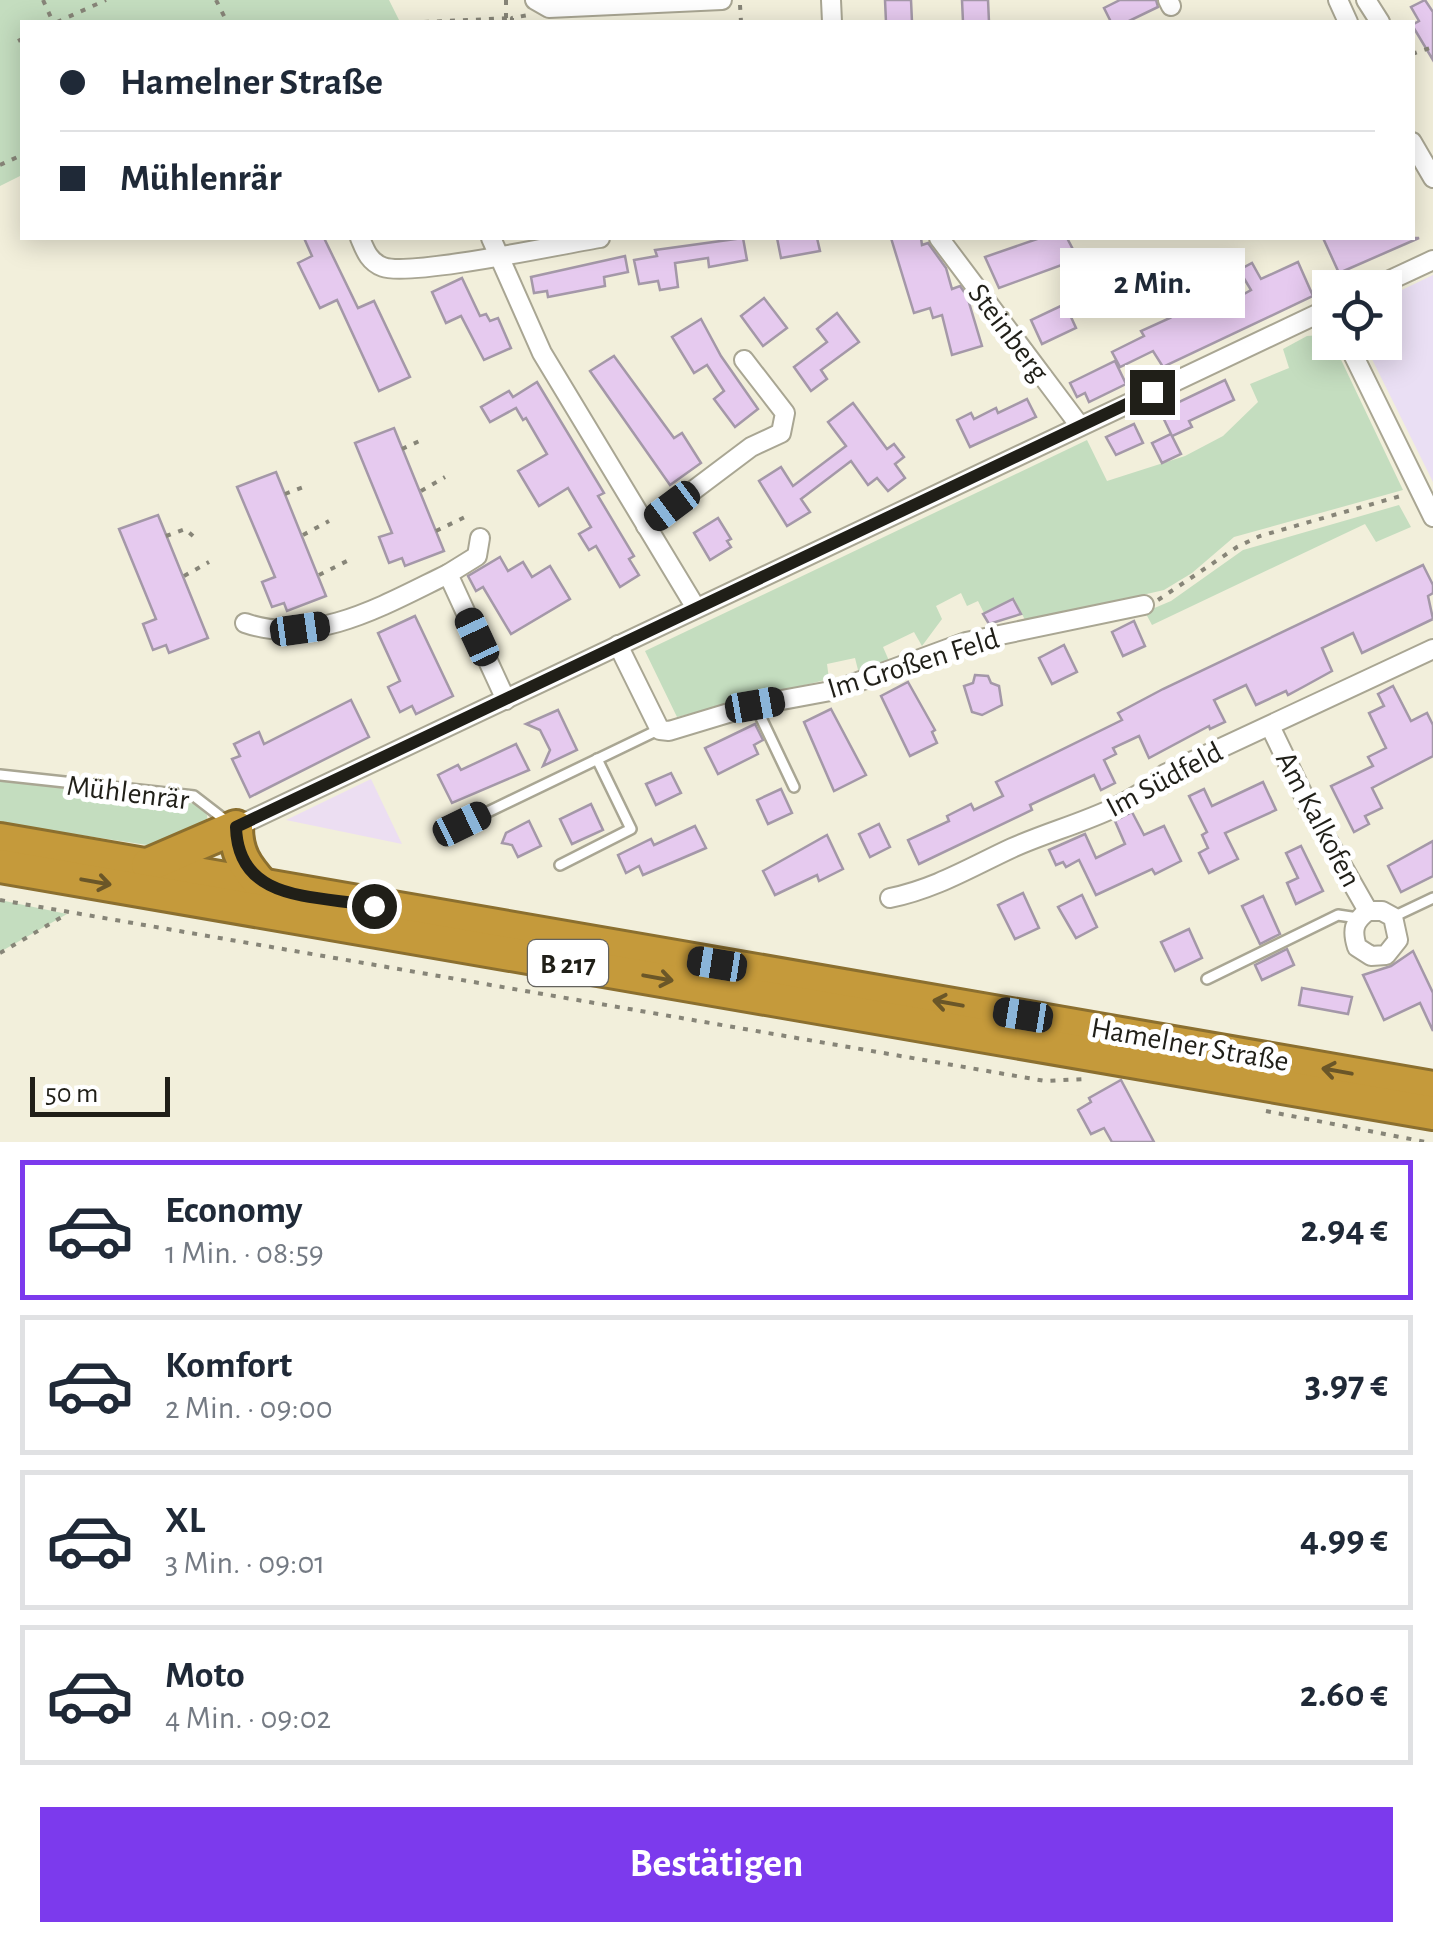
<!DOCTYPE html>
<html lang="de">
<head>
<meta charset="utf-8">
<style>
	:root { --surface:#fff; --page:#f6f6f7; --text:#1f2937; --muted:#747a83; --line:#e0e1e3; --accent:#7c3aed }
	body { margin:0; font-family:"Alegreya Sans",sans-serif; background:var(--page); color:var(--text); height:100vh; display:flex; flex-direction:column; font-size:38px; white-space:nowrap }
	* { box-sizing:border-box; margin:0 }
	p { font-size:32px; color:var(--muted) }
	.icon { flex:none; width:55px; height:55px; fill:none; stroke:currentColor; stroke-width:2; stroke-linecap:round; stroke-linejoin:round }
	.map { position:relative; height:1142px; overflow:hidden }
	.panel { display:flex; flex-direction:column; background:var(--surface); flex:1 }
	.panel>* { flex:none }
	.banner { position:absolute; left:20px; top:20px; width:1395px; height:220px; border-radius:0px; box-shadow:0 5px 25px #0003; display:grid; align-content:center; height:220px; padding:0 40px; background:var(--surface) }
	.fabs { position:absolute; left:1312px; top:270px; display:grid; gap:20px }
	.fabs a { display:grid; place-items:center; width:90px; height:90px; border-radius:0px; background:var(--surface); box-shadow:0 5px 25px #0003; font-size:50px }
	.scale { position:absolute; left:30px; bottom:25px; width:140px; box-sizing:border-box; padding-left:10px; border:5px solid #201f18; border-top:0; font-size:28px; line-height:35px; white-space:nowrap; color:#201f18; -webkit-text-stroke:8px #fff; paint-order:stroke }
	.end { position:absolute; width:45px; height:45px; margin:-22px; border:12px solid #201f18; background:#fff; box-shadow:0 0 0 5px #fff }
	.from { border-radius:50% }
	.bubble { position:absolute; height:70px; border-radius:0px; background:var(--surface); box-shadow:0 5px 25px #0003; font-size:32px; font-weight:600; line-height:70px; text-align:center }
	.car { position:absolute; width:30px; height:60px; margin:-30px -15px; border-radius:12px; box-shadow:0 0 8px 2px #0007; background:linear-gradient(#222 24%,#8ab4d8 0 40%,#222 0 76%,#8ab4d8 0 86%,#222 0) }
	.banner b { display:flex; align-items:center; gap:35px; height:95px; font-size:38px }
	.banner b+b { border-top:2px solid var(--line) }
	.banner i { width:25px; height:25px; background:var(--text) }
	ul { padding:18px 0 0; list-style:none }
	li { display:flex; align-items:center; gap:30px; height:140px; margin:0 20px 15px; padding:0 20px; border:5px solid var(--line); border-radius:0px }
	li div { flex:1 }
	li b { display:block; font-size:38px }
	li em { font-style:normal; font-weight:600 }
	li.active { border-color:var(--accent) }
	li>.icon { width:90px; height:90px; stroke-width:1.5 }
	.action { display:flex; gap:20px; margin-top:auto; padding:20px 40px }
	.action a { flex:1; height:115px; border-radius:0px; background:var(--accent); color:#fff; font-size:40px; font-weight:600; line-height:115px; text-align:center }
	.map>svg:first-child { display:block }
	.commercial { fill:#ecdef2 }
	.education { fill:#eadff4 }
	.green { fill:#c4ddbf }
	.building { fill:#e6caef; stroke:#a498a8; stroke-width:2.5 }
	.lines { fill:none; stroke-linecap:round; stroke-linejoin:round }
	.lane-casing { stroke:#a9a693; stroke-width:14 }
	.street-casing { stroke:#a9a693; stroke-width:22 }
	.highway-casing { stroke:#8b6f2f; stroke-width:38 }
	.path { stroke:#878578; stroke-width:4; stroke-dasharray:5 8; stroke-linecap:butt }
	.lane { stroke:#fff; stroke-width:9 }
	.street { stroke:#fff; stroke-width:18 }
	.highway { stroke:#c59a3b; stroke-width:32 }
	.oneway { stroke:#6a5628 }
	.route { stroke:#201f18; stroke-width:12 }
	.labels { text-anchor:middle; stroke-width:10; stroke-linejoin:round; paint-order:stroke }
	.shield { fill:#fff; stroke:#63625d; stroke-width:2.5 }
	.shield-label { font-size:28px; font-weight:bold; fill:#201f18 }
	.street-label { font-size:30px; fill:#201f18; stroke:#fff }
</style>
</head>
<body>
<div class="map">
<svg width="1433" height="1142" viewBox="0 0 1433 1142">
	<rect width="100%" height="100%" fill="#f2efdb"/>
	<polygon class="commercial" points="371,779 402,844 286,820"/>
	<polygon class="education" points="1433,275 1433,482 1364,343 1385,342 1385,298"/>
	<g class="green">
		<polygon points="0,0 389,0 400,22 22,22 22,175 0,186"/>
		<polygon points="1321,335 1334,345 1403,490 1234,537 1192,573 1164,590 1026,622 1014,598 984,613 978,601 967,606 961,593 936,606 942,619 922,646 914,632 883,647 890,663 859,674 855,658 827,664 829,679 677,717 645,651 1087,440 1107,481 1185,456 1223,436 1258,402 1250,384 1289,368 1283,349 1307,336"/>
		<polygon points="1399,505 1411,527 1376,542 1365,524 1152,625 1145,612 1171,601 1243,550"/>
		<polygon points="0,781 197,804 207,815 208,830 167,848 0,823"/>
		<polygon points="0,900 67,914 0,952"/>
	</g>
	<g class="building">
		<polygon points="885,0 911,0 912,22 886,22"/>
		<polygon points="962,0 988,0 989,22 963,22"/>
		<polygon points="1120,0 1156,0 1158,7 1127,22 1111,22 1104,8"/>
		<polygon points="1425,0 1433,12 1433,60 1412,25 1419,21 1411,7"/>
		<polygon points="304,238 324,238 358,308 374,301 410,377 379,391 337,300 320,308 298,263 312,256"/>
		<polygon points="743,238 747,260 709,267 708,258 675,263 678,287 660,290 658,281 639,284 634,260 657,256 655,250"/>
		<polygon points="777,238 817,238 820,251 781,258"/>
		<polygon points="891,238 921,238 922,245 928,243 946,268 952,289 960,286 967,296 982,346 952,355 942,315 933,318 930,308 914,313"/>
		<polygon points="1040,238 1067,238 1078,259 999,288 985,257"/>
		<polygon points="1323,238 1419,238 1339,273"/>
		<polygon points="625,256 628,272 604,277 605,286 548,297 547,291 534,293 531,277"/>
		<polygon points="1298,262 1313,296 1163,367 1153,351 1120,367 1112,352 1144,336 1141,331 1170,318 1166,312 1196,297 1206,315 1251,290 1239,270 1252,263 1261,279"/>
		<polygon points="462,278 480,316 486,314 490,321 498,318 511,348 484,360 461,316 446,323 432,292"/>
		<polygon points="764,298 787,328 763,346 741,316"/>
		<polygon points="1065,304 1076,328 1042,344 1031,320"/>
		<polygon points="837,313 859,342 821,370 827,379 811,391 794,367 827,342 817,329"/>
		<polygon points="701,319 721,356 758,409 735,427 714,399 724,391 707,365 694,373 672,337"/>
		<polygon points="614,356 674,438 682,433 701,463 670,485 590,371"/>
		<polygon points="1115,361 1126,384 1089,402 1085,393 1077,397 1070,383"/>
		<polygon points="1225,380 1234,400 1189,421 1192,427 1172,436 1181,454 1162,463 1152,443 1171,434 1160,411"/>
		<polygon points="537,382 604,493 598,496 634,556 629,559 639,575 620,587 596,546 589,550 579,534 591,527 568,488 539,506 518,471 547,454 526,418 523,420 516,408 490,422 481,407 509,391 513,397"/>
		<polygon points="1027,399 1036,417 970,447 957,420 971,413 974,419 996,408 998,413"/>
		<polygon points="853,403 887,449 894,444 904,457 895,464 905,478 888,491 877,478 868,485 851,461 801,499 810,512 787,526 759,481 781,467 793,486 846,446 828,422"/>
		<polygon points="1134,424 1143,443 1116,455 1106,437"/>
		<polygon points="394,428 444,551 405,566 402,558 389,563 379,537 392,533 355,443"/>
		<polygon points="276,472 326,596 287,611 284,603 272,607 262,582 275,577 237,487"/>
		<polygon points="158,515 208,638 169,653 166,645 153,650 143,624 156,619 119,529"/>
		<polygon points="718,518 731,539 727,541 731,547 710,560 694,533"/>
		<polygon points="500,557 508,571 523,562 532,577 550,566 570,599 511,634 483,587 476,591 468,576"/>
		<polygon points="1423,565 1433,585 1433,593 1428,596 1433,619 1362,653 1353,633 1322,648 1332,671 1303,687 1288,695 1286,691 1256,705 1246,685 1214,700 1225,722 1210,729 1209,726 1149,758 1139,736 1113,748 1116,754 1104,760 1115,783 1101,790 1094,775 1030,805 1032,810 919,864 908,840 949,821 947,816 971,804 974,810 1003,796 996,782 1122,720 1118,713 1163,689"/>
		<polygon points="1013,599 1021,614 989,624 983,614"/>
		<polygon points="415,616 453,696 416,714 412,706 400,712 388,687 400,681 378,633"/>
		<polygon points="1134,621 1145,646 1123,656 1112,632"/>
		<polygon points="1064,645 1077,672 1052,684 1039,658"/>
		<polygon points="975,675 988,676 991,683 999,686 1002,705 982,715 972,712 964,686 973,683"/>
		<polygon points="908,682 935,730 932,732 937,743 910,756 881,696"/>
		<polygon points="1393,686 1411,721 1427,713 1433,725 1433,756 1372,788 1382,808 1365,816 1369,824 1354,832 1331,786 1373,766 1368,757 1386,748 1369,713 1384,706 1378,694"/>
		<polygon points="351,700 369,737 250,797 232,759 240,756 234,744 259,732 264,744"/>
		<polygon points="831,709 866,775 834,791 804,722"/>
		<polygon points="558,710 577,750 543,766 550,750 540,730 526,724"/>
		<polygon points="755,724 763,740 754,745 758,754 718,774 705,748"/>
		<polygon points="516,744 529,770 452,803 438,775 458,765 461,770"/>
		<polygon points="671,773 681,793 656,805 646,784"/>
		<polygon points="1263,782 1276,810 1225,833 1238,859 1209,873 1199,853 1208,848 1202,835 1207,832 1189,796 1204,789 1212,806"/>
		<polygon points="781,789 792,813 768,824 757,800"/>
		<polygon points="591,804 603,830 572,844 560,819"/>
		<polygon points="1132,812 1144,835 1164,826 1181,861 1155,874 1152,869 1096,895 1079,860 1066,867 1063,862 1056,865 1049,850 1085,834 1096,858 1125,844 1115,821"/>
		<polygon points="529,821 541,846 518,857 512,845 502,843 506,833"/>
		<polygon points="879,824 890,847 870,857 859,834"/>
		<polygon points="695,826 706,848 643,875 639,866 626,873 618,855 651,839 654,845"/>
		<polygon points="827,835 843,869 819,881 817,875 775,895 763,871"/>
		<polygon points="1433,841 1433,876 1401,892 1388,866"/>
		<polygon points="1301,846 1323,891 1296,904 1287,883 1298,878 1286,853"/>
		<polygon points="1023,893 1039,928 1015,939 998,905"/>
		<polygon points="1082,895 1097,927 1076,938 1058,907"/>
		<polygon points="1263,896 1280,934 1260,944 1242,906"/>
		<polygon points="1189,929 1202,958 1175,971 1161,942"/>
		<polygon points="1287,949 1294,965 1262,980 1255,965"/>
		<polygon points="1413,951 1433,993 1433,1031 1420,1003 1384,1020 1363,975 1391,966"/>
		<polygon points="1302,988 1352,997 1348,1014 1299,1005"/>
		<polygon points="1121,1080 1154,1142 1112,1142 1104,1128 1091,1134 1078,1110 1091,1102 1089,1098"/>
	</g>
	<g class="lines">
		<g class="lane-casing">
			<g id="lane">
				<polyline points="755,705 794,787"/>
				<polyline points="0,775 194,796 229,823"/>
				<polyline points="463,824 658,730"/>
				<polyline points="560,865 631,829 597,759"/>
				<polyline points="1393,917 1433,898"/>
				<polyline points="1207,979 1338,915 1358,918"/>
			</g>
		</g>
		<g class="street-casing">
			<g id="street">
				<polyline points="535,0 549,8 722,0"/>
				<polyline points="831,0 832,22"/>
				<polyline points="1168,0 1171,6"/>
				<polyline points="1338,0 1348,22"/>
				<polyline points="1366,0 1380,22"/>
				<polyline points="1412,142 1433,178"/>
				<path d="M360,238C365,250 369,262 383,267C410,277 563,244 600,238"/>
				<polyline points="491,238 542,353 696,608"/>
				<polyline points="939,238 1080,426"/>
				<polyline points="1373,288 1433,260"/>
				<polyline points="1347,342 1433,517"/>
				<polyline points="646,526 751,447 781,433 785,413 744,360"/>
				<polyline points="448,574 477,556 480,538"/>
				<path d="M245,623C314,647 386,604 448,574L506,700"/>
				<polyline points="618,645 660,730 669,731 755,705 836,690 966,642 1144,605"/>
				<path d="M1270,726L1311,811L1368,911H1382L1393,917L1398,940L1386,955L1371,956L1357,947C1352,931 1353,922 1368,911"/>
				<polyline points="236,827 1330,308"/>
				<path d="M890,898C935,889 971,867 1012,848C1063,825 1123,814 1165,774L1433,649"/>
			</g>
		</g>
		<g class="highway-casing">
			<g id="highway">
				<polyline points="0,840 1433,1088"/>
				<path d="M148,865L236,827C236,853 245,866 262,885"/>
				<polyline points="0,866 1433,1113"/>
			</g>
		</g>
		<g class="path">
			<polyline points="43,0 53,22"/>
			<polyline points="216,0 227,22"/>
			<polyline points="506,0 506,19"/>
			<polyline points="740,5 741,22"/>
			<polyline points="57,22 106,0"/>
			<polyline points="424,22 512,18"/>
			<polyline points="512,22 512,18 528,15"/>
			<polyline points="18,41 22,39"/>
			<polyline points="1412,54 1433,47"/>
			<polyline points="0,165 22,155"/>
			<polyline points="402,449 424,439"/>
			<polyline points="421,491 445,477"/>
			<polyline points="285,494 309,485"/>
			<polyline points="436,531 467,516"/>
			<polyline points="303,535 329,521"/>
			<polyline points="166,536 185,529 193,536"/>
			<polyline points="319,575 349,560"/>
			<polyline points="184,576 209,562"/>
			<polyline points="1158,600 1237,547 1260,536 1404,495"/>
			<polyline points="0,900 1045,1081 1084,1079"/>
			<polyline points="0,953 67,914"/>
			<polyline points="1266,1111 1426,1142"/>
		</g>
		<use href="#lane" class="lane"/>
		<use href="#street" class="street"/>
		<use href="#highway" class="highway"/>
	</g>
	<defs><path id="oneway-shaft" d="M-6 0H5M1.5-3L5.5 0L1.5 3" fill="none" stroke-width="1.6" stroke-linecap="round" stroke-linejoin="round" transform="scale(2.5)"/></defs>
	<g class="oneway">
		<use href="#oneway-shaft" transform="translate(96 882) rotate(10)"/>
		<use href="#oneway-shaft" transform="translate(658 978) rotate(10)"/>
		<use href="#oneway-shaft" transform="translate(948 1003) rotate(-170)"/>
		<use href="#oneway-shaft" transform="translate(1337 1071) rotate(-170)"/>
	</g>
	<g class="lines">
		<path class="route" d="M374,906C315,895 238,903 236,827L1152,392"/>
	</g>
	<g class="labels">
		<rect class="shield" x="528" y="940" width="80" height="46" rx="8"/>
		<g class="shield-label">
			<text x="568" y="973">B 217</text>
		</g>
		<g class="street-label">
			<text transform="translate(1009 332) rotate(53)" y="10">Steinberg</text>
			<text transform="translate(913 663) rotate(-17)" y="10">Im Großen Feld</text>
			<text transform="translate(1164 779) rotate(-28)" y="10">Im Südfeld</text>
			<text transform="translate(128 792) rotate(7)" y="10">Mühlenrär</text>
			<text transform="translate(1319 819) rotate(62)" y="10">Am Kalkofen</text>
			<text transform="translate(1190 1044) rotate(10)" y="10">Hamelner Straße</text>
		</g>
	</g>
</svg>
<div class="fabs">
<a><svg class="icon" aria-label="locate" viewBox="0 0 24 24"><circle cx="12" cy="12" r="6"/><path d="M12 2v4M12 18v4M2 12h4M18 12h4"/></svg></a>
</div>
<div class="scale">50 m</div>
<i class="end from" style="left:374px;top:906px"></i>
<i class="end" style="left:1152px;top:392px"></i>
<div class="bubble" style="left:1060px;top:248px;width:185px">2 Min.</div>
<i class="car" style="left:672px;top:506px;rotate:233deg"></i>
<i class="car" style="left:300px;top:629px;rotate:82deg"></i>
<i class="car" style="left:477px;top:637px;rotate:335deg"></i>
<i class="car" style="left:755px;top:705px;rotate:80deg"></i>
<i class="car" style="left:462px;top:824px;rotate:64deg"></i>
<i class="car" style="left:717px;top:964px;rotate:279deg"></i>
<i class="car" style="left:1023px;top:1015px;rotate:279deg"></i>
<div class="banner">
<b><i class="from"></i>Hamelner Straße</b>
<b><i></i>Mühlenrär</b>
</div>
</div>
<section class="panel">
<ul>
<li class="active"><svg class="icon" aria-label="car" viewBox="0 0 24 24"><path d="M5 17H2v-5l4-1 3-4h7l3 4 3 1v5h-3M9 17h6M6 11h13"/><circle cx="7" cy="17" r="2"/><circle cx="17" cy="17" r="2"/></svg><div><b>Economy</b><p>1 Min. · 08:59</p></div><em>2.94 €</em></li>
<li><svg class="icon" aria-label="car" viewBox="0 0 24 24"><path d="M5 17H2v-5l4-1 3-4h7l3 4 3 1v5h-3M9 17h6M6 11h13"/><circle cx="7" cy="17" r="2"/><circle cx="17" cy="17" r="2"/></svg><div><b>Komfort</b><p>2 Min. · 09:00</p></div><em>3.97 €</em></li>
<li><svg class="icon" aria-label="car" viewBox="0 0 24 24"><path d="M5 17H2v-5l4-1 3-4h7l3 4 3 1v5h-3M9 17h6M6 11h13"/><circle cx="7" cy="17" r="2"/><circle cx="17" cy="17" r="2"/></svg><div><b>XL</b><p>3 Min. · 09:01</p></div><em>4.99 €</em></li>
<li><svg class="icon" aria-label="car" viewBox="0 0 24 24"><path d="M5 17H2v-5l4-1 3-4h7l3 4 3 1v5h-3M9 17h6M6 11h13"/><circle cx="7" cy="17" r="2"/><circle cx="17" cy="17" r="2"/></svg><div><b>Moto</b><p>4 Min. · 09:02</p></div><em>2.60 €</em></li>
</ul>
<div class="action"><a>Bestätigen</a></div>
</section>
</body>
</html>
